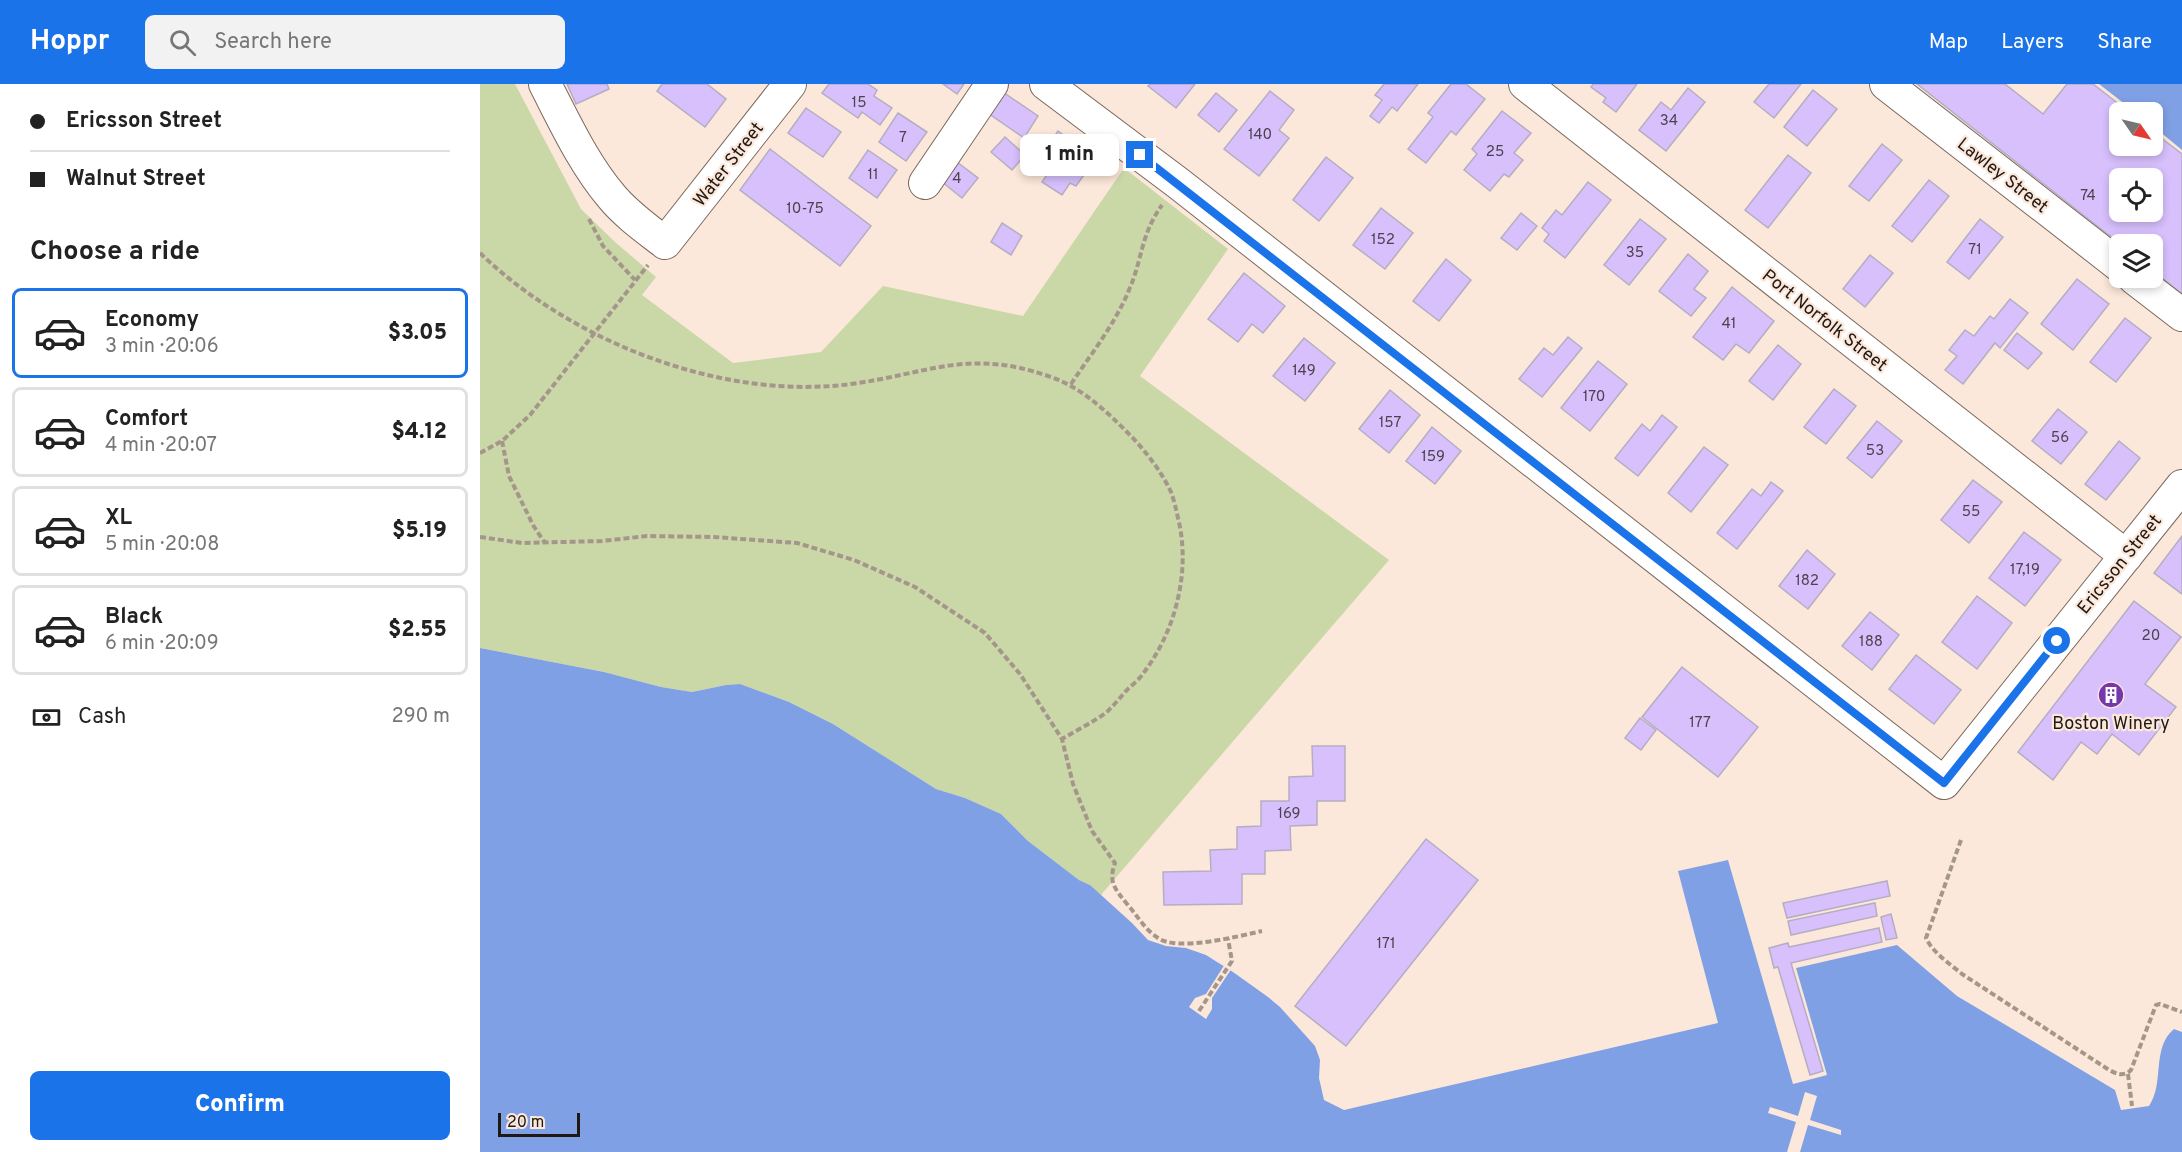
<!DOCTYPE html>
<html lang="en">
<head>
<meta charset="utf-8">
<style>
	:root { --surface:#fff; --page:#f2f2f2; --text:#222; --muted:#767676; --line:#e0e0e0; --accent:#1a73e8 }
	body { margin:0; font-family:Overpass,sans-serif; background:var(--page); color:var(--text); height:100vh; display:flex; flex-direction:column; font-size:22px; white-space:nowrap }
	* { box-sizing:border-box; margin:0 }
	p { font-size:20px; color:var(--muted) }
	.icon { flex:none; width:33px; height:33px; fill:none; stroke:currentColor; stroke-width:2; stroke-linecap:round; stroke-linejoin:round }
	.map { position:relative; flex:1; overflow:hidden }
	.details { display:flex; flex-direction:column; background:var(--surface); width:480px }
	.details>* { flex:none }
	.top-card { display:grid; align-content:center; height:132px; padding:0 30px; background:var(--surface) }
	.needle { width:39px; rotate:124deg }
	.buttons { position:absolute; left:1629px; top:18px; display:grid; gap:12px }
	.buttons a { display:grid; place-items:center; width:54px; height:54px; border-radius:9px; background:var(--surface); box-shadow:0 3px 9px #0003; font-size:30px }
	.scale { position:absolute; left:18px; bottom:15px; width:82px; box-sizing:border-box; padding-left:6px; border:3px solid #1f1813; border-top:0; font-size:16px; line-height:21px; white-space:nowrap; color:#1f1813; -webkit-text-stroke:4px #fce8da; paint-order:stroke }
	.end { position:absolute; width:27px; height:27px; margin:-14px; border:8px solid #1a73e8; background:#fff; box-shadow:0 0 0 3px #fff }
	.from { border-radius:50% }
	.bubble { position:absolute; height:42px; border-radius:9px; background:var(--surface); box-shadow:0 3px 9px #0003; font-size:20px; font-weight:800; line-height:42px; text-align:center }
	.top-card b { display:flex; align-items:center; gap:21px; height:57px; font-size:22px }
	.top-card b+b { border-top:2px solid var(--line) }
	.top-card i { width:15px; height:15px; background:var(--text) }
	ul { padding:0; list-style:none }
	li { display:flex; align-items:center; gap:18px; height:90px; margin:0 12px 9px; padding:0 18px; border:3px solid var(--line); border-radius:9px }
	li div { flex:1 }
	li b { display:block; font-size:22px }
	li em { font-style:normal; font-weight:800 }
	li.active { border-color:var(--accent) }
	li>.icon { width:54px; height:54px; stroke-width:1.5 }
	h2 { padding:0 30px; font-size:27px; line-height:72px }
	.pay { display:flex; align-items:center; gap:15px; height:66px; padding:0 30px; font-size:22px }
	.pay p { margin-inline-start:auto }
	.button { display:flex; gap:12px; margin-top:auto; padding:12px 30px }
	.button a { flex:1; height:69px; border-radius:9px; background:var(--accent); color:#fff; font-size:24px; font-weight:800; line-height:69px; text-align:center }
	header { display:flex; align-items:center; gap:36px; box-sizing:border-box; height:84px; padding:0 30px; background:var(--accent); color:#fff }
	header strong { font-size:28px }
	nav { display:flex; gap:33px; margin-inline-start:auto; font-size:21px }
	.search { width:420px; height:54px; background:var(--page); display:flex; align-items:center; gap:15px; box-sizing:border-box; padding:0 21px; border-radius:9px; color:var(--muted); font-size:22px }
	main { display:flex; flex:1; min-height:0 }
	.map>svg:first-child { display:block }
	.green { fill:#cad7a6 }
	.water { fill:#80a0e5 }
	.pier { fill:#fce8da }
	.building { fill:#d7c0fc; stroke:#b5aec2; stroke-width:1.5; fill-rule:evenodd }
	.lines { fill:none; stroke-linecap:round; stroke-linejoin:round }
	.minor-casing { stroke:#7a695d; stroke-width:34 }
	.path { stroke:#a5968c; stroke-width:4; stroke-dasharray:6 3; stroke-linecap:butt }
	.minor { stroke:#fff; stroke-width:32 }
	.route { stroke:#1a73e8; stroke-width:8 }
	.labels { text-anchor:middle; stroke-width:4.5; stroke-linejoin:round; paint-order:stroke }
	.number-label { font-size:15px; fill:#4d424d }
	.street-label { font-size:18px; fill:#1f1813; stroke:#fce8da }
	.poi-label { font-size:18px; fill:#1f1813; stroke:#fce8da }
</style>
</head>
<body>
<header>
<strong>Hoppr</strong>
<div class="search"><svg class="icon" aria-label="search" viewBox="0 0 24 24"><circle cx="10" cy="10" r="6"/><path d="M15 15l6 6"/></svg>Search here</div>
<nav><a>Map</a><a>Layers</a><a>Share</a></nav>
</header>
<main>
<section class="details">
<div class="top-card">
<b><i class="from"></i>Ericsson Street</b>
<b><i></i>Walnut Street</b>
</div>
<h2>Choose a ride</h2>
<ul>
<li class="active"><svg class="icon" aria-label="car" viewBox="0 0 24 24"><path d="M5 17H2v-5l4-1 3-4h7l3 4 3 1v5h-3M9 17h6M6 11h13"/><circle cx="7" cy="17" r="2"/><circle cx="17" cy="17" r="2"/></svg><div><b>Economy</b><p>3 min · 20:06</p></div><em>$3.05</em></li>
<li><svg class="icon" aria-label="car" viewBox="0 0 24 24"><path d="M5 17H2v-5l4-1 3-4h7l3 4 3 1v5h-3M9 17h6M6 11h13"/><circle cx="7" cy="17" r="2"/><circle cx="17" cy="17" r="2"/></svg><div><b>Comfort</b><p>4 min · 20:07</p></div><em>$4.12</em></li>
<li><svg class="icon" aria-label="car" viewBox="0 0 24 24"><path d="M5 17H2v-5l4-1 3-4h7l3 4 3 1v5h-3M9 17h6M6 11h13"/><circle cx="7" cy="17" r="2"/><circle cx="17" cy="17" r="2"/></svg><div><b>XL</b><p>5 min · 20:08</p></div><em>$5.19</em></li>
<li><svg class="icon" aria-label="car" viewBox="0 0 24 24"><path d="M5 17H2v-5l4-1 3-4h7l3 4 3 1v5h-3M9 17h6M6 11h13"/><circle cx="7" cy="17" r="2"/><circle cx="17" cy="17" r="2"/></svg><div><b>Black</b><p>6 min · 20:09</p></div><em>$2.55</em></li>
</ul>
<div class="pay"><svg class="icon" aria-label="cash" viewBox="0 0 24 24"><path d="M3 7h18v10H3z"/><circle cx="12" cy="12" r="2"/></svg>Cash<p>290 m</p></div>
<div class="button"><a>Confirm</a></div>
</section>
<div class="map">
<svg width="1702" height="1068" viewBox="0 0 1702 1068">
	<rect width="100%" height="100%" fill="#fce8da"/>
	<polygon class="green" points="0,0 35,0 101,125 135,158 176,193 162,211 253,279 341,268 403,202 543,232 644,84 748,165 660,292 909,476 620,812 610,801 599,796 548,757 521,730 485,714 456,705 353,640 309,618 260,600 246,601 212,608 181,603 124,588 0,564"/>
	<g class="water">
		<polygon points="1619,0 1702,0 1702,66 1673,42 1672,28 1655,28"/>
		<path d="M0,564L124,588L181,603L212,608L246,601L260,600L309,618L353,640L456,705L485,714L521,730L548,757L599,796L610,801L652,839L668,856L686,862L706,864L726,871L753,888L788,913L800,923L835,962L840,976L839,994L844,1016L864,1026L1238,939L1198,787L1248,776L1313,1000L1347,991L1316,884L1417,861L1477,912L1635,1006L1641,1026L1669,1022C1685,999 1671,964 1694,945L1702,948V1068H0Z"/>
	</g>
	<g class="pier">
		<polygon points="745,880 752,884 732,914 732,925 726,935 709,923 715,914 726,910"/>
		<polygon points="1325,1008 1337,1012 1330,1036 1361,1046 1361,1051 1328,1041 1320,1068 1307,1068 1316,1038 1288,1029 1290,1023 1318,1032"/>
	</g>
	<g class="building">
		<polygon points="87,0 127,0 129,5 96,20"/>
		<polygon points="182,0 227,0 246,15 225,43 177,7"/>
		<polygon points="349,0 388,0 397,6 394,12 412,24 400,41 382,28 378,34 342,9"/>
		<polygon points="463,0 484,0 477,10"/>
		<polygon points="670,0 715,0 696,24 668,2"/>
		<polygon points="904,0 938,0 917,27 912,23 899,39 890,32 902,16 895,11"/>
		<polygon points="971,0 986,0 1005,15 976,51 971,47 946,79 928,65 953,33 948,29"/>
		<polygon points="1113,0 1157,0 1136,28 1123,18 1126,14 1111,3"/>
		<polygon points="1289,0 1321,0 1294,34 1274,18"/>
		<path d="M1437,0H1525L1563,30L1587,0H1613L1649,28H1640V62H1672V47L1702,70V210L1672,186V160H1640ZM1640,94H1672V128H1640Z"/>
		<polygon points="1208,4 1225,18 1186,67 1159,46 1181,18 1191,26"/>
		<polygon points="520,6 558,32 544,54 505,27"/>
		<polygon points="1333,6 1357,25 1327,62 1304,43"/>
		<polygon points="790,7 814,26 799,46 809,54 779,92 744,65"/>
		<polygon points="736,9 757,26 739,48 718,31"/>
		<polygon points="326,24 361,48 343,73 308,49"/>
		<polygon points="1022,27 1051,49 1034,69 1043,76 1029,93 1024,90 1010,107 984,86 997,70 992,65"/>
		<polygon points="418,29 447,48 426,77 399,58"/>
		<polygon points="578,47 616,74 596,102 590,99 582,111 562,98 571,85 558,76"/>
		<polygon points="525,53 545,71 532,86 511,68"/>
		<polygon points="1402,60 1422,76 1389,117 1369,102"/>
		<polygon points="290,65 391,142 360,182 260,106"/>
		<polygon points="388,66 417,86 397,114 369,94"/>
		<polygon points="1308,71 1331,89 1288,144 1265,126"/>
		<polygon points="846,73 873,94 839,137 813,116"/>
		<polygon points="473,75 498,94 482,114 457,94"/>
		<polygon points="1449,96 1469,112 1432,158 1412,142"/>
		<polygon points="1108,98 1131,116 1085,174 1064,157 1069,150 1062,144 1076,126 1082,131"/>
		<polygon points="901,124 933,149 905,185 873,161"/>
		<polygon points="1041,129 1057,142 1037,166 1021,154"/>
		<polygon points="1160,135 1186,155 1149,201 1124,181"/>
		<polygon points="1500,135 1523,153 1489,195 1467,178"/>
		<polygon points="522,139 542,152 531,171 511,158"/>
		<polygon points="1208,170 1228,187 1214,205 1226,214 1211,232 1179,207"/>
		<polygon points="1390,171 1413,189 1385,223 1363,205"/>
		<polygon points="966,175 991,196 959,237 933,217"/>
		<polygon points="764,189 805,222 783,249 772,240 758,258 728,235"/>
		<polygon points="1597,195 1629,220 1593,266 1561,240"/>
		<polygon points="1252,203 1294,237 1269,269 1256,260 1243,276 1213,253"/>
		<polygon points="1530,215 1548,229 1520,264 1515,259 1483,300 1465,286 1477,272 1469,266 1485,246 1494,252 1510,232 1514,235"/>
		<polygon points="1645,234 1671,254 1636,298 1610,278"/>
		<polygon points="1537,249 1562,269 1548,285 1524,266"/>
		<polygon points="1088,253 1102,264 1062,313 1039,295 1064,264 1073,271"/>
		<polygon points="824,254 855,279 825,317 793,292"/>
		<polygon points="1298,261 1321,280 1293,316 1269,297"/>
		<polygon points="1118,277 1147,300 1110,347 1081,324"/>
		<polygon points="1354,305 1376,322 1346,360 1324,343"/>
		<polygon points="910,306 940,331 909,369 879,345"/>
		<polygon points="1578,325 1607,348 1581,380 1552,357"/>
		<polygon points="1182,331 1197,343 1158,392 1135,374 1162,340 1170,347"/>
		<polygon points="1397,337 1422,357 1392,394 1367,374"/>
		<polygon points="952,343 981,367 955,400 926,377"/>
		<polygon points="1639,357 1660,374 1626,416 1605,400"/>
		<polygon points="1224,363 1248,381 1211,428 1188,409"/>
		<polygon points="1493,396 1522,418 1489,459 1461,436"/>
		<polygon points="1291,398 1303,407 1257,465 1237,449 1272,405 1281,412"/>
		<polygon points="1544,448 1581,476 1545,522 1509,494"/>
		<polygon points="1702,452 1702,510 1674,489"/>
		<polygon points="1327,466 1355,490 1328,525 1299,502"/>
		<polygon points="1497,512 1532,539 1497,585 1462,558"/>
		<polygon points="1654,517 1701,553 1665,600 1696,623 1659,671 1632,650 1617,670 1601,658 1573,696 1538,668"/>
		<polygon points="1390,528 1419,551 1392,586 1362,562"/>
		<polygon points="1436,571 1481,606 1454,640 1409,605"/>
		<polygon points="1202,583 1278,643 1238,693 1162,633"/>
		<polygon points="1160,634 1176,646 1161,666 1145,654"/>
		<polygon points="832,662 865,662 865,717 837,717 837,741 810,742 811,766 785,767 785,790 762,790 762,820 684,821 683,788 731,787 730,766 757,765 757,743 781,742 781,717 809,717 809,693 833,692"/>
		<polygon points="946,755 998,796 866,962 815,922"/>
		<polygon points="1407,797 1410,812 1307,834 1303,819"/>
		<polygon points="1395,819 1397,832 1311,851 1308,837"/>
		<polygon points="1411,830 1417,854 1406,856 1401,833"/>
		<polygon points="1399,844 1402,858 1311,879 1343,987 1330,991 1298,883 1294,884 1289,864 1308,859 1309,863"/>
	</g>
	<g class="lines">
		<g class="minor-casing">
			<g id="minor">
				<path d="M65,0C85,39 104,80 132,113C147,131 167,145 185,159L310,0"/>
				<polyline points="566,0 698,99 1464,699 1702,402"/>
				<polyline points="1045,0 1646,472"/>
				<polyline points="1406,0 1640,182"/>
				<polyline points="445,99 512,0"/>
				<polyline points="1654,194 1702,231"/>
			</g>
		</g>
		<g class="path">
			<polyline points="109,135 123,162 155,196"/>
			<path d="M0,169C92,258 242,317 371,300C447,290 488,264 568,292C599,302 623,324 646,347C664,365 680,385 691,408C694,416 696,425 698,434C711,486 696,545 665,587C660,595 652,601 646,607C640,614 634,621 628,627C614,638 597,646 582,655"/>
			<path d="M591,300C611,270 635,240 649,206C663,174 660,152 682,121"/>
			<polyline points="22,357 29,392 53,441 65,459"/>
			<polyline points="0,369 22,357 50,331 168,181"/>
			<path d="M0,453L42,459L122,457L167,452L234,453L317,459L374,476L435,503L505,549L540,590L582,655L593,700L612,747L635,779C628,798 635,805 647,820C657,831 665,846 678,854C698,868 759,852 782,847"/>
			<path d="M1481,756L1446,854C1453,869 1470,880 1482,890L1626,984C1634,989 1643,994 1651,986L1676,921L1680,920L1702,928"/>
			<polyline points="719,927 752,877 748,855"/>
			<polyline points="1648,990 1652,1022"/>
		</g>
		<use href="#minor" class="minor"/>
	</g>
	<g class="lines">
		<polyline class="route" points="660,71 1464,699 1577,557"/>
	</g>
	<defs>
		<g id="building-disc" transform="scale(1.35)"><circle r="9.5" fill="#7736ab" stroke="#fce8da"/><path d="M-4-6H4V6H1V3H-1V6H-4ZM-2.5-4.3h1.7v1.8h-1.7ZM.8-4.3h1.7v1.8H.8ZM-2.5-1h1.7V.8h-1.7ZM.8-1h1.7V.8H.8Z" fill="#fff"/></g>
	</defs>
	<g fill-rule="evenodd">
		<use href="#building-disc" x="1631" y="611"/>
	</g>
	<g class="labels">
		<g class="number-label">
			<text x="379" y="23">15</text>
			<text x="1189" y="41">34</text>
			<text x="780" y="55">140</text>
			<text x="423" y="58">7</text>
			<text x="1015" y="72">25</text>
			<text x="393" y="95">11</text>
			<text x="477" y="99">4</text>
			<text x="1608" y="116">74</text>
			<text x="325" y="129">10-75</text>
			<text x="903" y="160">152</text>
			<text x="1495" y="170">71</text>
			<text x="1155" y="173">35</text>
			<text x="1249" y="244">41</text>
			<text x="824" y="291">149</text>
			<text x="1114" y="317">170</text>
			<text x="910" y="343">157</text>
			<text x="1580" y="358">56</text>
			<text x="1395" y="371">53</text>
			<text x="953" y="377">159</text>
			<text x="1491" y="432">55</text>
			<text x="1545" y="490">17,19</text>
			<text x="1327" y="501">182</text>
			<text x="1671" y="556">20</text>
			<text x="1391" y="562">188</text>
			<text x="1220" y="643">177</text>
			<text x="809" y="734">169</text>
			<text x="906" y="864">171</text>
		</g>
		<g class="street-label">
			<text transform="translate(248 80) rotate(-52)" y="6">Water Street</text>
			<text transform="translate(1523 91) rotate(38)" y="6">Lawley Street</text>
			<text transform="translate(1345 236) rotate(38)" y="6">Port Norfolk Street</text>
			<text transform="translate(1639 480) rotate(-51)" y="6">Ericsson Street</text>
		</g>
		<g class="poi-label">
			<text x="1631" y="645">Boston Winery</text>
		</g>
	</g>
</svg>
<div class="buttons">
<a><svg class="needle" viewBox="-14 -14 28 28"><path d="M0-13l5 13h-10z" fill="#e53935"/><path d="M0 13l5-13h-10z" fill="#767676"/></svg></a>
<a><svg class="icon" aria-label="locate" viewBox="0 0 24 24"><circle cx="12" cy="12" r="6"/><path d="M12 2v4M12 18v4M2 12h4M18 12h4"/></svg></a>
<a><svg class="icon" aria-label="layers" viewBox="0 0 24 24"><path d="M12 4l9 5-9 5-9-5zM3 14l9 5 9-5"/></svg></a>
</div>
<div class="scale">20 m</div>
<i class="end from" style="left:1577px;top:557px"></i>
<i class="end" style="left:660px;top:71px"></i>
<div class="bubble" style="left:540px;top:50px;width:99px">1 min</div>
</div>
</main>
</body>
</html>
